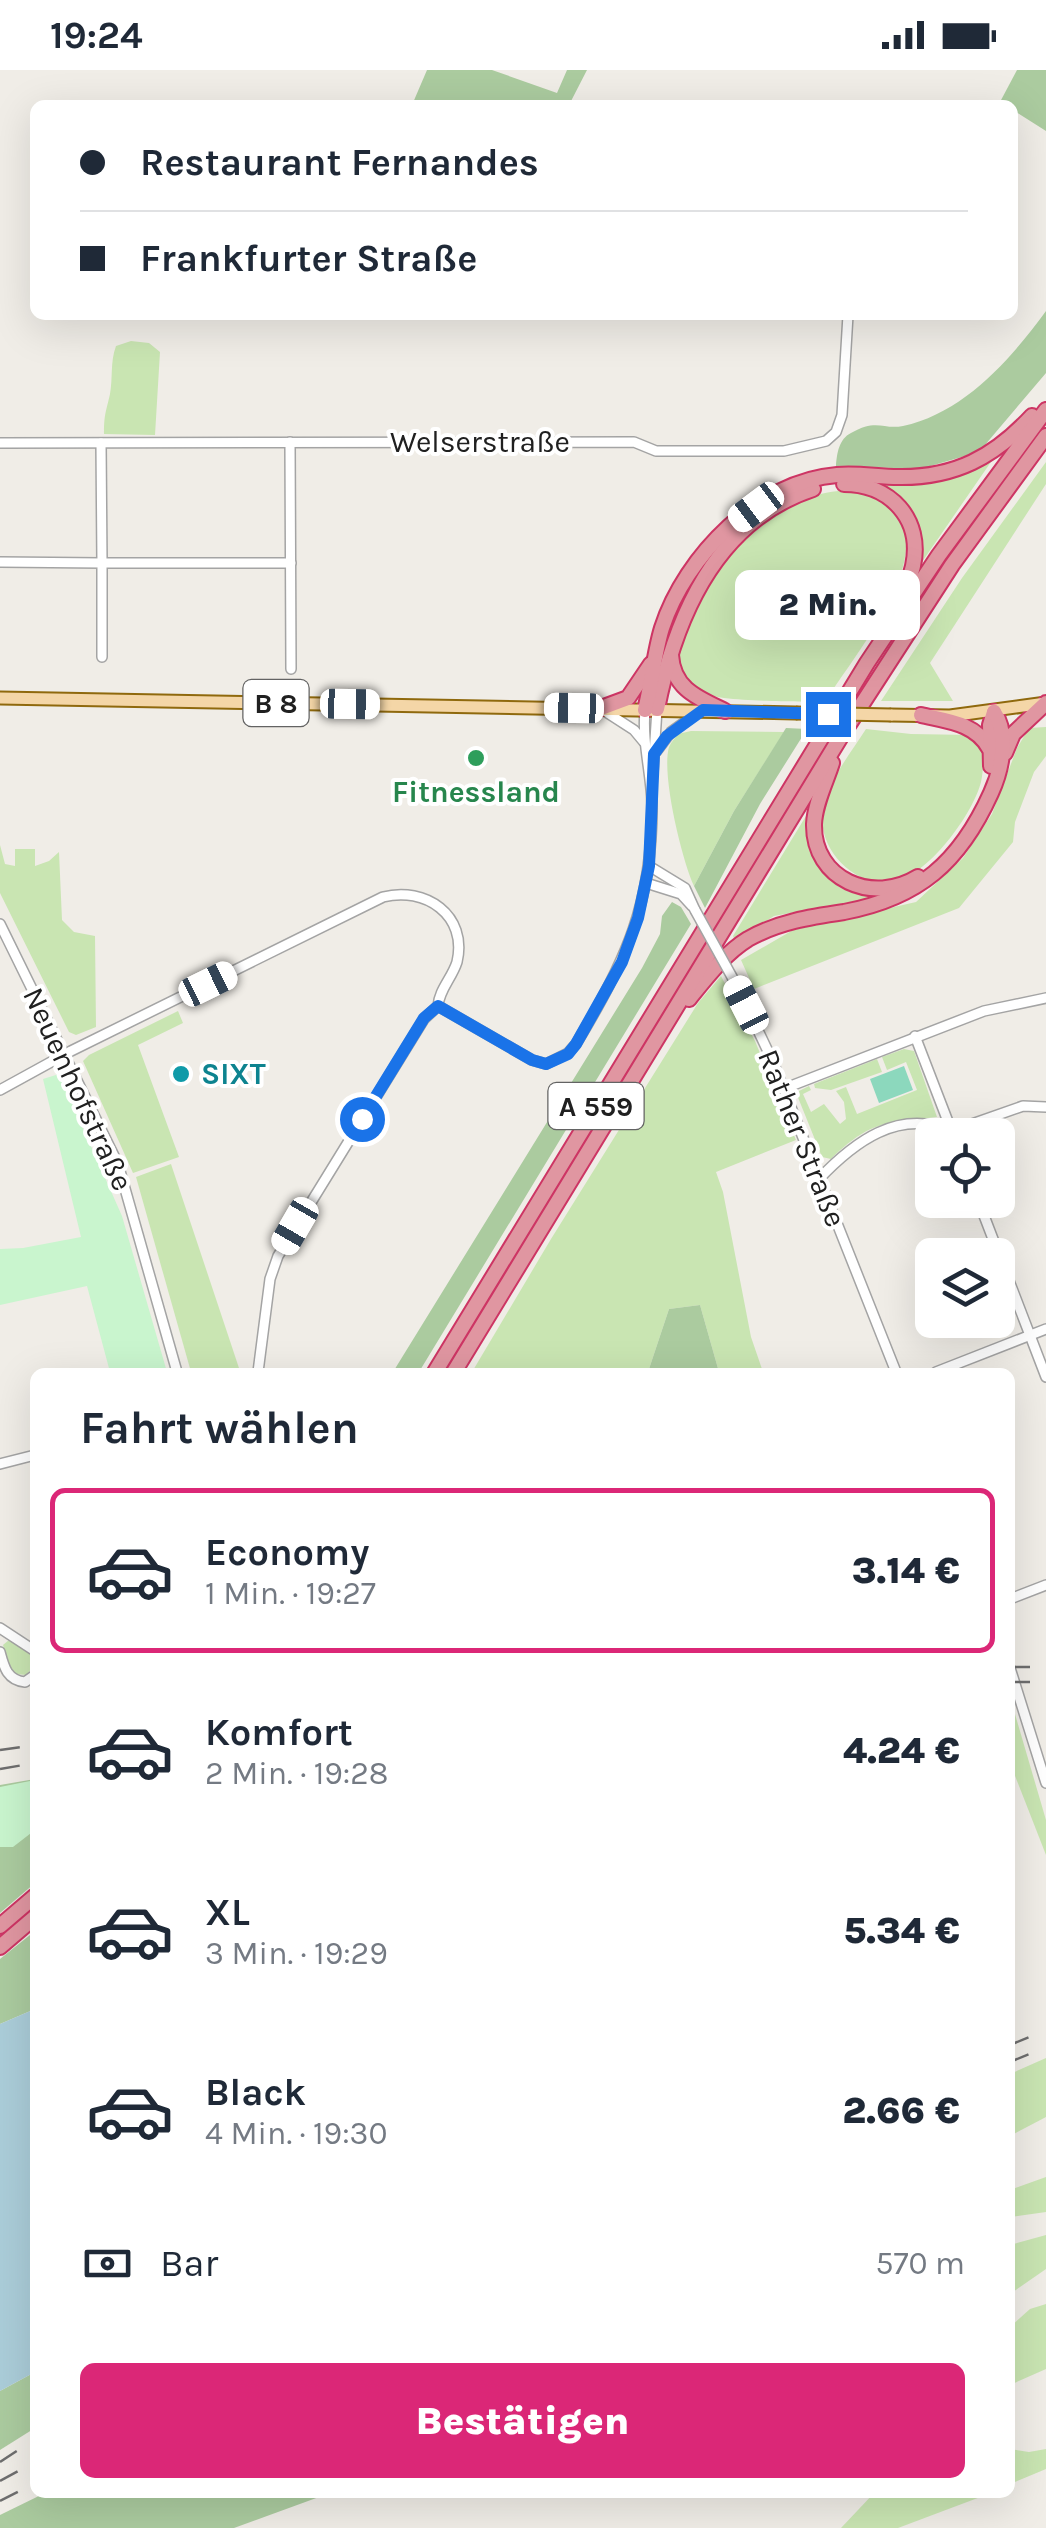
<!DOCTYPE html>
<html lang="de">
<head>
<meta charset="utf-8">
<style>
	:root { --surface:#fff; --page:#f2f2f3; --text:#1f2937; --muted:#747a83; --line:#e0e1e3; --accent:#db2777 }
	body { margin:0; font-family:Karla,sans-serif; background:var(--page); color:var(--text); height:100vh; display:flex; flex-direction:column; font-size:38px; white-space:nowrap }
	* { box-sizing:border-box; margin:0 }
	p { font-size:32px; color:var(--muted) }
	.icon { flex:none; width:55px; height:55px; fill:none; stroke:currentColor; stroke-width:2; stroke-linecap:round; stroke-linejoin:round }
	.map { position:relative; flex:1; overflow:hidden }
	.drawer { position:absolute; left:30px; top:1298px; width:985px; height:1130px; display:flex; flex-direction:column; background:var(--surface); border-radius:15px; box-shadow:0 10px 40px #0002 }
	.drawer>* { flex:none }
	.guide { position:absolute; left:30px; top:30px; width:988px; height:220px; border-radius:15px; box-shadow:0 10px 40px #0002; display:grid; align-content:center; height:220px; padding:0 50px; background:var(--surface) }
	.tools { position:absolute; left:915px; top:1048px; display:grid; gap:20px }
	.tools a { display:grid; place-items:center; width:100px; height:100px; border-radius:15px; background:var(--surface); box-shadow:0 10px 40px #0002; font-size:50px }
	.end { position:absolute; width:45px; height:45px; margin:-22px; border:12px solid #1a73e8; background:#fff; box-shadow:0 0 0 5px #fff }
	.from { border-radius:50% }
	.bubble { position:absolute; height:70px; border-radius:15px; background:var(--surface); box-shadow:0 10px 40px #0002; font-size:32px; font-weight:800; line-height:70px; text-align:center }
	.car { position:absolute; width:30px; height:60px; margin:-30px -15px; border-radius:12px; box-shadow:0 0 8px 2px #0007; background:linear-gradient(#fff 24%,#345 0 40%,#fff 0 76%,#345 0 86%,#fff 0) }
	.guide b { display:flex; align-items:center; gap:35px; height:95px; font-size:38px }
	.guide b+b { border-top:2px solid var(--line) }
	.guide i { width:25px; height:25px; background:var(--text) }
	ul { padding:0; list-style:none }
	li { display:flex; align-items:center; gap:30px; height:165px; margin:0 20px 15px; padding:0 30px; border:5px solid transparent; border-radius:15px }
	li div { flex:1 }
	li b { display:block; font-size:38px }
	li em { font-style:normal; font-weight:800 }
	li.on { border-color:var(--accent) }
	li>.icon { width:90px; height:90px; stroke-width:1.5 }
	h2 { padding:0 50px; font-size:45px; line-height:120px }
	.pay { display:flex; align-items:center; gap:25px; height:110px; padding:0 50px; font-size:38px }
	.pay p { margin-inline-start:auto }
	.action { display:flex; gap:20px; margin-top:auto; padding:20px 50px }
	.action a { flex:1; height:115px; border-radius:15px; background:var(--accent); color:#fff; font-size:40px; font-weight:800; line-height:115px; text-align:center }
	.status { display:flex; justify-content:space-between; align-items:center; height:70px; padding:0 50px; background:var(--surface); direction:ltr }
	.status svg { height:28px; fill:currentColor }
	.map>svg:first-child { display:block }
	.grass { fill:#c9e5b2 }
	.forest { fill:#abcb9f }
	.park { fill:#c9f5ce }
	.pitch { fill:#8cd8bd }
	.water { fill:#abcdd9 }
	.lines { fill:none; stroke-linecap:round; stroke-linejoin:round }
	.minor-casing { stroke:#a4a4a4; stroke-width:12 }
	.major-casing { stroke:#8f690d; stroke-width:15 }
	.highway-casing { stroke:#cd3564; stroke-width:18 }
	.minor { stroke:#fff; stroke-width:9 }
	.major { stroke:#f4d6a7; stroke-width:11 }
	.highway { stroke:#e096a1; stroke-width:14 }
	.rail { stroke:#6e6e6e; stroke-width:2.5; stroke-dasharray:20 20; stroke-linecap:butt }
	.minor-bridge-casing { stroke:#a4a4a4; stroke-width:12; stroke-linecap:butt }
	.major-bridge-casing { stroke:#8f690d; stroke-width:15; stroke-linecap:butt }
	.minor-bridge { stroke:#fff; stroke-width:9 }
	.major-bridge { stroke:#f4d6a7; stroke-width:11 }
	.route { stroke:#1a73e8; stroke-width:12 }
	.leisure-dot { fill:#2e9e5b; stroke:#fff; stroke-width:4 }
	.culture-dot { fill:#0f9aa8; stroke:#fff; stroke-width:4 }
	.labels { text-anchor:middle; stroke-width:8; stroke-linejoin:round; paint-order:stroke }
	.shield { fill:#fff; stroke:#636363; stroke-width:2.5 }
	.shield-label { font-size:28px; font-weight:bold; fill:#202020 }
	.street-label { font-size:30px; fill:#202020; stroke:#fff }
	.leisure-label { font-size:30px; font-weight:bold; fill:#27864d; stroke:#fff }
	.culture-label { font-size:30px; font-weight:bold; fill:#0d838f; stroke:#fff; text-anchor:start }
</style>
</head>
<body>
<div class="status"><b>19:24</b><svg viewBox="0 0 49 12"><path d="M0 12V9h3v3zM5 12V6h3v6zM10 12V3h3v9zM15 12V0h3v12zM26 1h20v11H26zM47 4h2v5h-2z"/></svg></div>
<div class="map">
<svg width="1046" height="2458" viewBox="0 0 1046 2458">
	<rect width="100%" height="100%" fill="#f0ede7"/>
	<g class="grass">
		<path d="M131,271L149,273L160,282L155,365L104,364C104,344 106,342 110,324C113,308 110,292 116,276Z"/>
		<polygon points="993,389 915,502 917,462 873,414 874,408"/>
		<polygon points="1046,392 1046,414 930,593 953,631 881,631 962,508"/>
		<path d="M838,421C862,421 885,425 899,447C930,497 852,588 825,632C801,631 717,633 697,621C652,596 702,512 727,487C746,468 771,447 794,434C808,426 822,423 838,421Z"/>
		<polygon points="1046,657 1046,686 1034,702 1015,752 1013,772 959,838 754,919 741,890 793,860 916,832 963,788 992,744 1017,678 1029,658"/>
		<path d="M866,659L911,664L971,665L981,674C983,687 984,698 981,712C973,744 928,806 893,812C854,818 816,778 823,740C828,711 850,684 866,659Z"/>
		<path d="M691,661L784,662L734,741L694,816C682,790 661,704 669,677C671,672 675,668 678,664Z"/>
		<path d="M809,741C803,770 816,805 843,819C856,826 871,825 884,826L774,846L735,871L733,866Z"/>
		<polygon points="0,775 5,794 15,796 15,779 35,779 35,796 49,791 59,782 62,850 74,862 95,866 96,957 76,965 69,962 0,823"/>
		<polygon points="721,906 755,971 796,1070 716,1102 723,1122 751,1267 763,1302 719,1302 700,1235 669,1239 648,1302 472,1302 551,1169 698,933"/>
		<polygon points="178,941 183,953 138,975 179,1087 133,1103 83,991 89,985"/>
		<path d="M904,979L914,981L937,1047C886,1052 870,1051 831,1089L822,1087L797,1025L799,1021L809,1016L811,1020L803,1024L811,1042L824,1034L840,1054L846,1049L844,1032L836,1021L846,1017L857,1044L917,1020L906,992L887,1000L882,987Z"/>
		<polygon points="877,989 882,1002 831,1020 815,1018 814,1014"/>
		<polygon points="171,1094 239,1298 236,1302 191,1302 136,1107"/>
		<polygon points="9,1570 33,1586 35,1595 26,1605 16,1604 10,1598 3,1575"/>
		<polygon points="1010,1627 1046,1750 1046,1785 1010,1693"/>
		<polygon points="1046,1988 1046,2047 1010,2066 1010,2004"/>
		<polygon points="1046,2107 1046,2142 1010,2147 1010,2120"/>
		<polygon points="1046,2165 1046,2199 1010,2224 1010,2175"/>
		<polygon points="1046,2234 1046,2299 1010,2315 1010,2257 1030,2239"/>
		<polygon points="1010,2379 1029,2382 1046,2379 1046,2399 1010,2414"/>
		<polygon points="875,2422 991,2422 991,2423 898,2458 841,2458"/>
	</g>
	<g class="forest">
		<polygon points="427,0 492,0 557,23 567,0 587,0 569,35 460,35 441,30 433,35 412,35"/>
		<polygon points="1017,0 1046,0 1046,61 1013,40 1012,35 1000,32"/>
		<path d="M1046,241V303L979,382L920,399L836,396C837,383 839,369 851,363C877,348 883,360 903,356C964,343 1011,289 1046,241Z"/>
		<polygon points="786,658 807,659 760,734 705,838 694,816 734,741"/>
		<polygon points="672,832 681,837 691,854 419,1302 393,1302 642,898 660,864 662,846"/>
		<polygon points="700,1235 719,1302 648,1302 669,1239"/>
		<polygon points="35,1709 35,1813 0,1843 0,1715"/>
		<polygon points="35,1861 35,1939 0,1954 0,1889"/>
		<polygon points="35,2302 35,2358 0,2380 0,2321"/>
		<polygon points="47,2422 330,2422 330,2423 234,2458 0,2458 0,2445"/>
	</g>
	<g class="park">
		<polygon points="59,1004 122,1146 167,1302 110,1302 87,1216 0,1235 0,1179 23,1178 81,1167 43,1009"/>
		<polygon points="35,1710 35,1760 13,1777 0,1777 0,1717"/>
	</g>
	<polygon class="pitch" points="904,996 913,1020 879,1033 870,1009"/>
	<polygon class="water" points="35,1939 35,2302 0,2321 0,1954"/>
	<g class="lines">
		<g class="minor-casing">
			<g id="minor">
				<polyline points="290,372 291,599"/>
				<polyline points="0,373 634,372 656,381 784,381 826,371 836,362 842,345 848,245"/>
				<polyline points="101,373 102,493 291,493"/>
				<polyline points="0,492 102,493 102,587"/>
				<polyline points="603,640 634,660 644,672"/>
				<polyline points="656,682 671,662 699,642"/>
				<polyline points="653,701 657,639"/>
				<polyline points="649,796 685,818 695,840"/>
				<polyline points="646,813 681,824 692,836"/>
				<polyline points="0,854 118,1094 177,1302"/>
				<polyline points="737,916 773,992 896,1302"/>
				<path d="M438,936L532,990L546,994L568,983L576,974C626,891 653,832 652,733C651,702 642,672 645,640"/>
				<polyline points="915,966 952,1062"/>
				<polyline points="783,1019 984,941 1046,928"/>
				<path d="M0,1020L71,981L383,827C425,816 468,845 457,892C452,908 439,920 438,936L424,949L278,1186L270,1209L258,1302"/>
				<polyline points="952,1061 1023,1036 1046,1037"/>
				<path d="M818,1110C854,1072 898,1038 952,1061"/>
				<polyline points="978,1130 1046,1307"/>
				<polyline points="936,1302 1046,1259"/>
				<polyline points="0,1394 35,1385"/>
				<polyline points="1010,1529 1046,1515"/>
				<polyline points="0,1558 35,1581"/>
				<path d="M0,1582C4,1597 7,1610 25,1612L35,1605"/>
				<polyline points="1010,1598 1046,1713"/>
			</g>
		</g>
		<g class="major-casing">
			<g id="major">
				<polyline points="0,628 796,643"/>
				<polyline points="891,645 950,646 1046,633"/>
			</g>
		</g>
		<g class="highway-casing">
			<g id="highway">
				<path d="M844,414C890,414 923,449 913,496C910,511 901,525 894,539"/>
				<path d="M671,585C673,619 698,628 725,641"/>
				<polyline points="601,638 628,628 651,594"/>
				<path d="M657,639C675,548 716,451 813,419"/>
				<path d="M645,640C652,613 654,584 662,558C685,486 759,411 837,405C858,403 878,407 898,407C955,408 994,387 1032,346"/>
				<path d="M921,645C947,651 975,653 989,678"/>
				<polyline points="1005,683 1013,664 1046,633"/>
				<path d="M832,693C826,712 815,733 814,754C813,810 873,835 918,807"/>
				<polyline points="991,696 990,655 994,642"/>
				<path d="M689,929C706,908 725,883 748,869C778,852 810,847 844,842C919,828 960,792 991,723C1002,699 1009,664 994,642"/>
				<polyline points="435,1302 867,593 939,485 1046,340"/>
				<polyline points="454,1302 840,668 952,495 1046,366"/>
				<polyline points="0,1856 35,1826"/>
				<polyline points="0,1877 35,1847"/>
			</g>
		</g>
		<use href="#minor" class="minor"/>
		<use href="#major" class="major"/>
		<use href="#highway" class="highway"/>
		<g class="rail">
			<polyline points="1010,1597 1046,1597"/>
			<polyline points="1010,1612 1046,1612"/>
			<polyline points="0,1680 35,1675"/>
			<polyline points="0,1699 35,1693"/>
			<polyline points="1010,1975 1046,1960"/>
			<polyline points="1010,1992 1046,1977"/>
			<polyline points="0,2392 35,2369"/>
			<polyline points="0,2411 35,2392"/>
			<polyline points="0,2431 35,2413"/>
		</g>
		<g class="minor-bridge-casing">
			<polyline id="minor-bridge" points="695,840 737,916"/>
		</g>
		<g class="major-bridge-casing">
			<polyline id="major-bridge" points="796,643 891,645"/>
		</g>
		<use href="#minor-bridge" class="minor-bridge"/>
		<use href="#major-bridge" class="major-bridge"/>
	</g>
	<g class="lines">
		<polyline class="route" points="362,1049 424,948 438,936 532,990 546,994 568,984 576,974 622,892 638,848 649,796 654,684 667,666 703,640 828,644"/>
	</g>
	<circle class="leisure-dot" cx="476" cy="688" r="10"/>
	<circle class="culture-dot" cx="181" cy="1004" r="10"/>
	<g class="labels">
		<g class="shield">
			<rect x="243.5" y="610" width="65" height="46" rx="8"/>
			<rect x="548.5" y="1013" width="95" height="46" rx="8"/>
		</g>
		<g class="shield-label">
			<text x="276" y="643">B 8</text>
			<text x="596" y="1046">A 559</text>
		</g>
		<g class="street-label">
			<text x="480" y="382">Welserstraße</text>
			<text transform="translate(78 1019) rotate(65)" y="10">Neuenhofstraße</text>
			<text transform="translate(802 1068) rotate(68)" y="10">Rather Straße</text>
		</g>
		<g class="leisure-label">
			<text x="476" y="732">Fitnessland</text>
		</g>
		<g class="culture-label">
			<text x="201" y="1014">SIXT</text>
		</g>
	</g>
</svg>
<div class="tools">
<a><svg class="icon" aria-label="locate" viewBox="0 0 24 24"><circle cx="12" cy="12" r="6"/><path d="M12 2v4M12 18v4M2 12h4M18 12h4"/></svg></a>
<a><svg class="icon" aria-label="layers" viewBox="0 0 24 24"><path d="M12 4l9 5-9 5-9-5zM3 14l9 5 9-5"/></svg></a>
</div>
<i class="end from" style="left:362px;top:1049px"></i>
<i class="end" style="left:828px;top:644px"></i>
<div class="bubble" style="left:735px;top:500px;width:185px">2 Min.</div>
<i class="car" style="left:756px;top:437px;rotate:233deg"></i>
<i class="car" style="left:350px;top:634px;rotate:91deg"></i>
<i class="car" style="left:574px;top:638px;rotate:271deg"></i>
<i class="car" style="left:208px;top:914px;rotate:64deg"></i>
<i class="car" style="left:746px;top:935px;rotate:333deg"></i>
<i class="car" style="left:295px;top:1156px;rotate:210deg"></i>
<div class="guide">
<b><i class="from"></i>Restaurant Fernandes</b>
<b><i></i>Frankfurter Straße</b>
</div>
<section class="drawer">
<h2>Fahrt wählen</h2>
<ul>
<li class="on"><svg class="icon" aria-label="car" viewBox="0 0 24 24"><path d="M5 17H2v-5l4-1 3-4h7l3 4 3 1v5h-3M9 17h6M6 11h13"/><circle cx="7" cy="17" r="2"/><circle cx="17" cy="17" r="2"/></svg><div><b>Economy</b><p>1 Min. · 19:27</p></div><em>3.14 €</em></li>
<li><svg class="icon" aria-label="car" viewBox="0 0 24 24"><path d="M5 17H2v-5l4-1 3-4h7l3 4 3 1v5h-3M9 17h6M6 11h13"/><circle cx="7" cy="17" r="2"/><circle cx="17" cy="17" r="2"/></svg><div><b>Komfort</b><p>2 Min. · 19:28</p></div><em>4.24 €</em></li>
<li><svg class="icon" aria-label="car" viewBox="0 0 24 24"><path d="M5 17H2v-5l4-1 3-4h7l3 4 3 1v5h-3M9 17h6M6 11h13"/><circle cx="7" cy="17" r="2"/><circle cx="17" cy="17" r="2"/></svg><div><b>XL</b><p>3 Min. · 19:29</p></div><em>5.34 €</em></li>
<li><svg class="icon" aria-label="car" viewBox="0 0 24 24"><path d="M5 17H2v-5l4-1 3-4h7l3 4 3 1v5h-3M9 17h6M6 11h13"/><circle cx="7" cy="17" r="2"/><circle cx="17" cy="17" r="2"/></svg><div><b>Black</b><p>4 Min. · 19:30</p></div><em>2.66 €</em></li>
</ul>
<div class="pay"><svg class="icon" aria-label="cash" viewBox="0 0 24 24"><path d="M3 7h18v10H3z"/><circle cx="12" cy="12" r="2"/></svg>Bar<p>570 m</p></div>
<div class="action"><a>Bestätigen</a></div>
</section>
</div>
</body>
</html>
